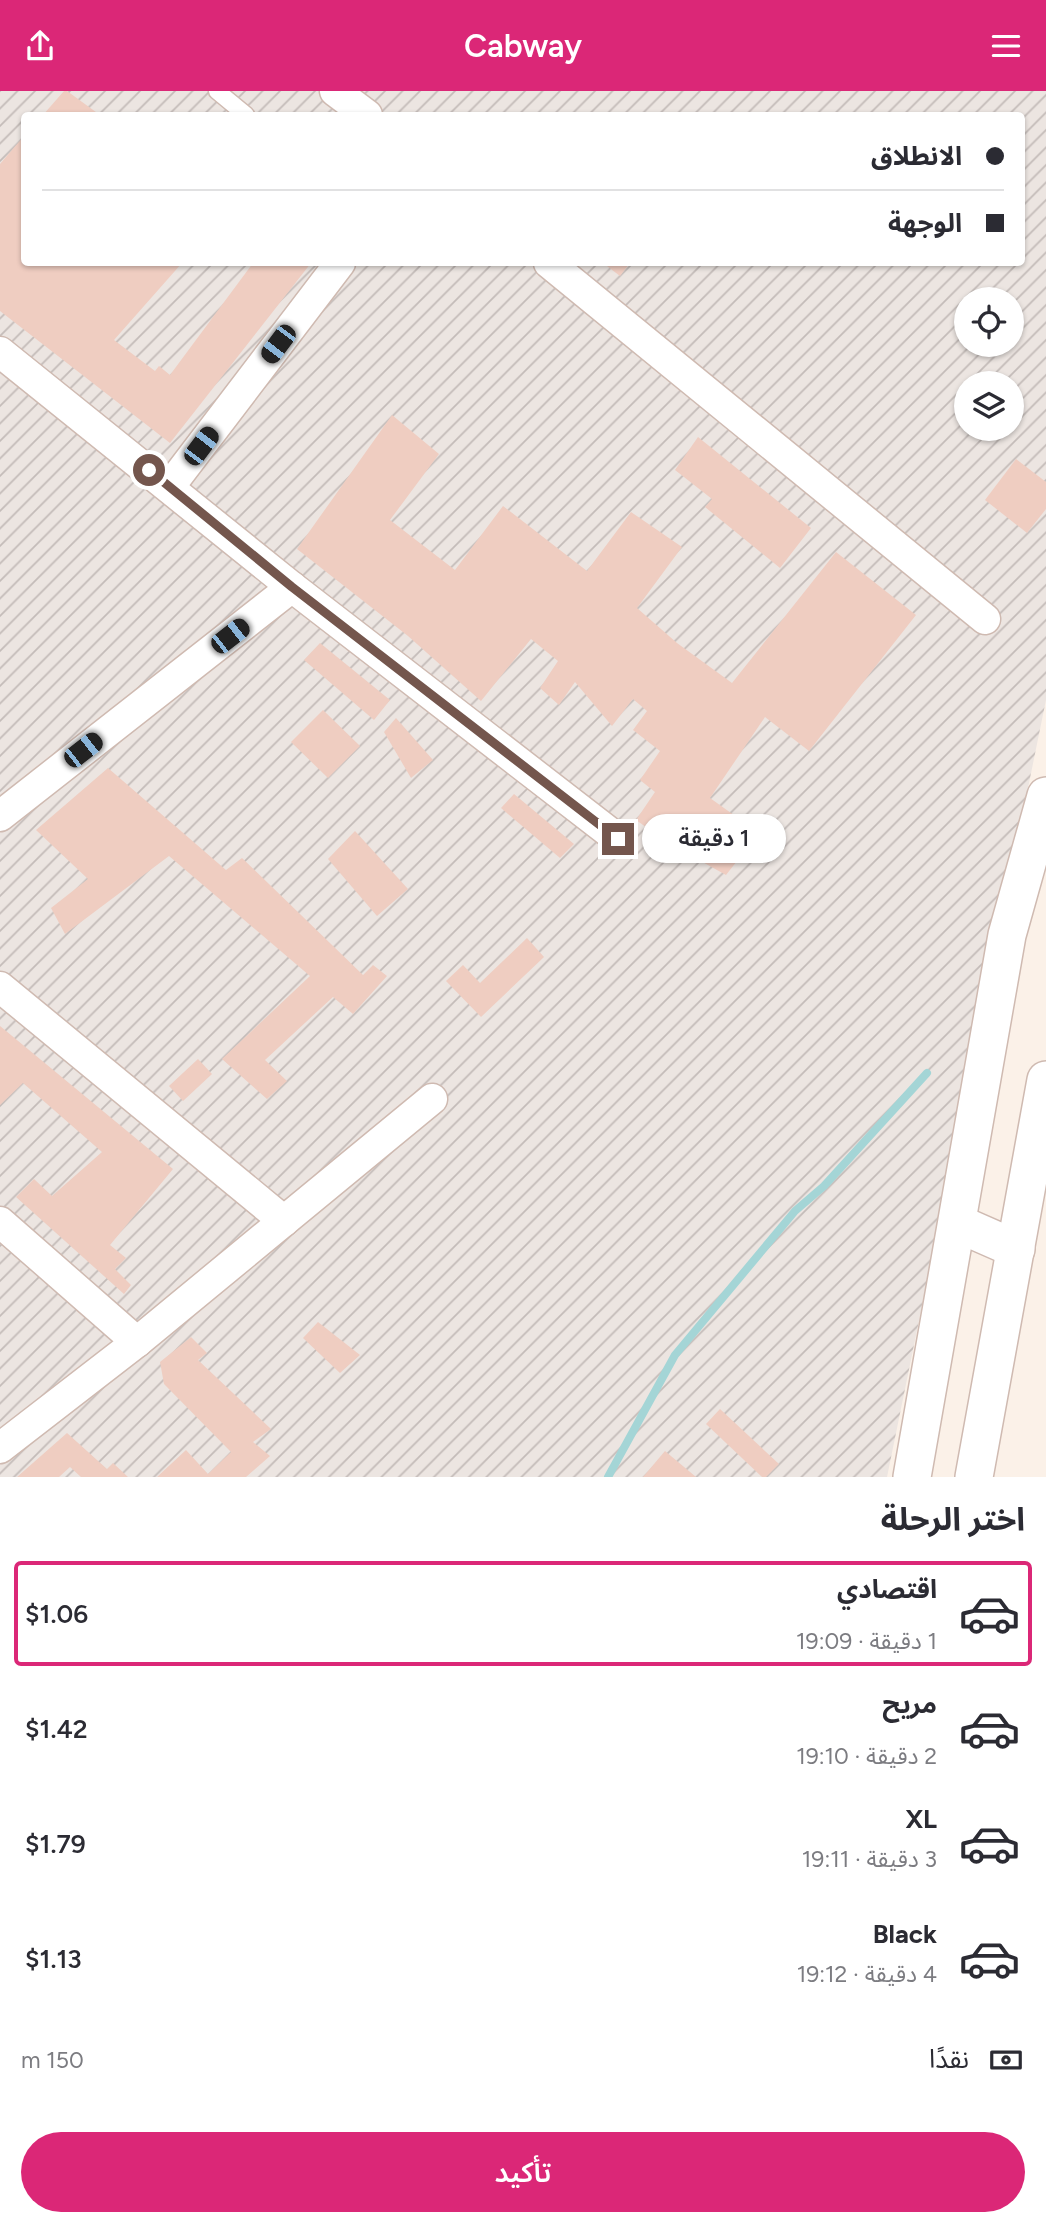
<!DOCTYPE html>
<html lang="ar">
<head>
<meta charset="utf-8">
<style>
	:root { --surface:#fff; --page:#f2f2f3; --text:#2b2b33; --muted:#7c7c81; --line:#e1e1e2; --accent:#db2777 }
	body { margin:0; font-family:Figtree,"Noto Sans Arabic",sans-serif; background:var(--page); color:var(--text); direction:rtl; height:100vh; display:flex; flex-direction:column; font-size:26px; white-space:nowrap }
	* { box-sizing:border-box; margin:0 }
	p { font-size:23px; color:var(--muted) }
	.icon { flex:none; width:38px; height:38px; fill:none; stroke:currentColor; stroke-width:2; stroke-linecap:round; stroke-linejoin:round }
	.map { position:relative; height:1386px; overflow:hidden; direction:ltr }
	.drawer { display:flex; flex-direction:column; background:var(--surface); flex:1 }
	.drawer>* { flex:none }
	.top-card { position:absolute; left:21px; top:21px; width:1004px; height:154px; border-radius:7px; box-shadow:0 2px 5px #0004; direction:rtl; display:grid; align-content:center; height:154px; padding:0 21px; background:var(--surface) }
	.tools { position:absolute; left:954px; top:196px; display:grid; gap:14px }
	.tools a { display:grid; place-items:center; width:70px; height:70px; border-radius:50%; background:var(--surface); box-shadow:0 2px 5px #0004; font-size:35px }
	.end { position:absolute; width:32px; height:32px; margin:-16px; border:9px solid #74564d; background:#fff; box-shadow:0 0 0 4px #fff }
	.from { border-radius:50% }
	.bubble { position:absolute; height:49px; border-radius:24px; background:var(--surface); box-shadow:0 2px 5px #0004; font-size:23px; font-weight:600; line-height:49px; text-align:center; direction:rtl }
	.car { position:absolute; width:21px; height:42px; margin:-21px -10px; border-radius:9px; box-shadow:0 0 5px 2px #0007; background:linear-gradient(#222 24%,#8ab4d8 0 40%,#222 0 76%,#8ab4d8 0 86%,#222 0) }
	.top-card b { display:flex; align-items:center; gap:24px; height:66px; font-size:26px }
	.top-card b+b { border-top:2px solid var(--line) }
	.top-card i { width:18px; height:18px; background:var(--text) }
	ul { padding:0; list-style:none }
	li { display:flex; align-items:center; gap:21px; height:105px; margin:0 14px 10px; padding:0 7px; border:4px solid transparent; border-radius:7px }
	li div { flex:1 }
	li b { display:block; font-size:26px }
	li em { font-style:normal; font-weight:600 }
	li.on { border-color:var(--accent) }
	li>.icon { width:63px; height:63px; stroke-width:1.5 }
	h2 { padding:0 21px; font-size:32px; line-height:84px }
	.pay { display:flex; align-items:center; gap:18px; height:77px; padding:0 21px; font-size:26px }
	.pay p { margin-inline-start:auto }
	.cta { display:flex; gap:14px; margin-top:auto; padding:14px 21px }
	.cta a { flex:1; height:80px; border-radius:42px; background:var(--accent); color:#fff; font-size:28px; font-weight:600; line-height:80px; text-align:center }
	header { display:flex; justify-content:space-between; align-items:center; height:91px; padding:0 21px; background:var(--accent); color:#fff; font-size:32px; font-weight:600 }
	.map>svg:first-child { display:block }
	.industrial { fill:url(#industrial-furrows); fill-rule:evenodd }
	.lines { fill:none; stroke-linecap:round; stroke-linejoin:round }
	.stream { stroke:#a4d5d6; stroke-width:8 }
	.building { fill:#efcdc1 }
	.service-casing { stroke:#cfbab1; stroke-width:19 }
	.minor-casing { stroke:#cfbab1; stroke-width:33 }
	.tertiary-casing { stroke:#cfbab1; stroke-width:40 }
	.service { stroke:#fff; stroke-width:16 }
	.minor { stroke:#fff; stroke-width:30 }
	.tertiary { stroke:#fff; stroke-width:37 }
	.route { stroke:#74564d; stroke-width:9 }
</style>
</head>
<body>
<header><svg class="icon" aria-label="menu" viewBox="0 0 24 24"><path d="M4 6h16M4 12h16M4 18h16"/></svg>Cabway<svg class="icon" aria-label="share" viewBox="0 0 24 24"><path d="M12 15V3M7 8l5-5 5 5M5 13v7h14v-7"/></svg></header>
<div class="map">
<svg width="1046" height="1386" viewBox="0 0 1046 1386">
	<defs>
		<pattern id="industrial-furrows" width="10" height="10" patternUnits="userSpaceOnUse" patternTransform="scale(1.75)"><rect width="10" height="10" fill="#ece5e1"/><path d="M-1 1l2-2M0 10L10 0M9 11l2-2" fill="none" stroke="#c4bcb9"/></pattern>
	</defs>
	<rect width="100%" height="100%" fill="#fbf1e8"/>
	<path class="industrial" d="M0,0H1046V609L887,1386H0ZM24,24H1022V172H24ZM966,208H1012V254H966ZM966,292H1012V338H966Z"/>
	<g class="lines">
		<polyline class="stream" points="608,1386 675,1264 795,1120 824,1095 927,982"/>
	</g>
	<g class="building">
		<polygon points="64,0 67,0 100,24 43,24"/>
		<polygon points="24,45 24,172 182,172 114,249 155,280 159,275 170,284 253,172 311,172 170,352 0,220 0,73"/>
		<polygon points="603,172 630,172 620,185"/>
		<polygon points="392,324 439,363 390,429 455,479 503,415 587,480 631,421 682,456 637,517 677,552 732,592 836,461 916,524 809,660 765,626 710,707 759,742 726,784 670,753 636,729 655,701 640,689 660,660 633,639 647,620 633,608 612,635 575,591 559,614 540,597 558,570 531,548 481,610 408,545 297,458"/>
		<polygon points="698,346 811,437 780,477 705,416 712,408 675,379"/>
		<polygon points="1016,368 1046,391 1046,418 1027,442 985,409"/>
		<polygon points="320,552 390,609 374,629 304,569"/>
		<polygon points="323,619 360,655 328,687 291,651"/>
		<polygon points="396,627 433,669 411,687 384,641"/>
		<polygon points="108,677 226,779 242,767 363,884 373,874 387,885 353,923 333,906 265,969 287,990 267,1008 222,968 310,885 169,765 65,843 51,817 88,788 36,739"/>
		<polygon points="514,703 574,753 560,767 501,717"/>
		<polygon points="355,740 408,798 377,825 328,768"/>
		<polygon points="527,847 544,866 481,926 446,890 463,874 480,892"/>
		<polygon points="0,935 173,1078 110,1154 126,1167 115,1178 131,1194 124,1203 16,1106 34,1088 52,1105 102,1061 23,992 0,1014"/>
		<polygon points="198,968 212,983 183,1010 169,995"/>
		<polygon points="318,1231 360,1264 340,1282 303,1247"/>
		<polygon points="191,1246 207,1262 198,1269 271,1338 253,1351 270,1365 246,1386 157,1386 186,1359 208,1383 231,1361 164,1293 160,1271"/>
		<polygon points="720,1318 779,1373 766,1386 762,1386 706,1333"/>
		<polygon points="67,1342 107,1378 113,1372 128,1386 81,1386 70,1376 59,1386 17,1386"/>
		<polygon points="665,1360 696,1386 643,1386"/>
	</g>
	<g class="lines">
		<g class="service-casing">
			<polyline id="service" points="217,0 246,24"/>
		</g>
		<g class="minor-casing">
			<g id="minor">
				<polyline points="335,0 367,24"/>
				<polyline points="549,172 985,528"/>
				<polyline points="0,261 292,496 618,748"/>
				<polyline points="170,395 340,172"/>
				<polyline points="0,725 292,496"/>
				<polyline points="0,896 284,1130"/>
				<polyline points="0,1131 137,1251"/>
				<polyline points="0,1357 137,1251 432,1008"/>
			</g>
		</g>
		<g class="tertiary-casing">
			<g id="tertiary">
				<polyline points="959,1133 1016,1158"/>
				<polyline points="912,1386 1007,844 1046,705"/>
				<polyline points="974,1386 1046,989"/>
			</g>
		</g>
		<use href="#service" class="service"/>
		<use href="#minor" class="minor"/>
		<use href="#tertiary" class="tertiary"/>
	</g>
	<g class="lines">
		<polyline class="route" points="149,379 292,496 618,748"/>
	</g>
</svg>
<div class="tools">
<a><svg class="icon" aria-label="locate" viewBox="0 0 24 24"><circle cx="12" cy="12" r="6"/><path d="M12 2v4M12 18v4M2 12h4M18 12h4"/></svg></a>
<a><svg class="icon" aria-label="layers" viewBox="0 0 24 24"><path d="M12 4l9 5-9 5-9-5zM3 14l9 5 9-5"/></svg></a>
</div>
<i class="end from" style="left:149px;top:379px"></i>
<i class="end" style="left:618px;top:748px"></i>
<div class="bubble" style="left:642px;top:723px;width:144px">1 دقيقة</div>
<i class="car" style="left:278px;top:253px;rotate:217deg"></i>
<i class="car" style="left:201px;top:355px;rotate:37deg"></i>
<i class="car" style="left:230px;top:545px;rotate:52deg"></i>
<i class="car" style="left:83px;top:659px;rotate:52deg"></i>
<div class="top-card">
<b><i class="from"></i>الانطلاق</b>
<b><i></i>الوجهة</b>
</div>
</div>
<section class="drawer">
<h2>اختر الرحلة</h2>
<ul>
<li class="on"><svg class="icon" aria-label="car" viewBox="0 0 24 24"><path d="M5 17H2v-5l4-1 3-4h7l3 4 3 1v5h-3M9 17h6M6 11h13"/><circle cx="7" cy="17" r="2"/><circle cx="17" cy="17" r="2"/></svg><div><b>اقتصادي</b><p>1 دقيقة · 19:09</p></div><em>$1.06</em></li>
<li><svg class="icon" aria-label="car" viewBox="0 0 24 24"><path d="M5 17H2v-5l4-1 3-4h7l3 4 3 1v5h-3M9 17h6M6 11h13"/><circle cx="7" cy="17" r="2"/><circle cx="17" cy="17" r="2"/></svg><div><b>مريح</b><p>2 دقيقة · 19:10</p></div><em>$1.42</em></li>
<li><svg class="icon" aria-label="car" viewBox="0 0 24 24"><path d="M5 17H2v-5l4-1 3-4h7l3 4 3 1v5h-3M9 17h6M6 11h13"/><circle cx="7" cy="17" r="2"/><circle cx="17" cy="17" r="2"/></svg><div><b>XL</b><p>3 دقيقة · 19:11</p></div><em>$1.79</em></li>
<li><svg class="icon" aria-label="car" viewBox="0 0 24 24"><path d="M5 17H2v-5l4-1 3-4h7l3 4 3 1v5h-3M9 17h6M6 11h13"/><circle cx="7" cy="17" r="2"/><circle cx="17" cy="17" r="2"/></svg><div><b>Black</b><p>4 دقيقة · 19:12</p></div><em>$1.13</em></li>
</ul>
<div class="pay"><svg class="icon" aria-label="cash" viewBox="0 0 24 24"><path d="M3 7h18v10H3z"/><circle cx="12" cy="12" r="2"/></svg>نقدًا<p>150 m</p></div>
<div class="cta"><a>تأكيد</a></div>
</section>
</body>
</html>
